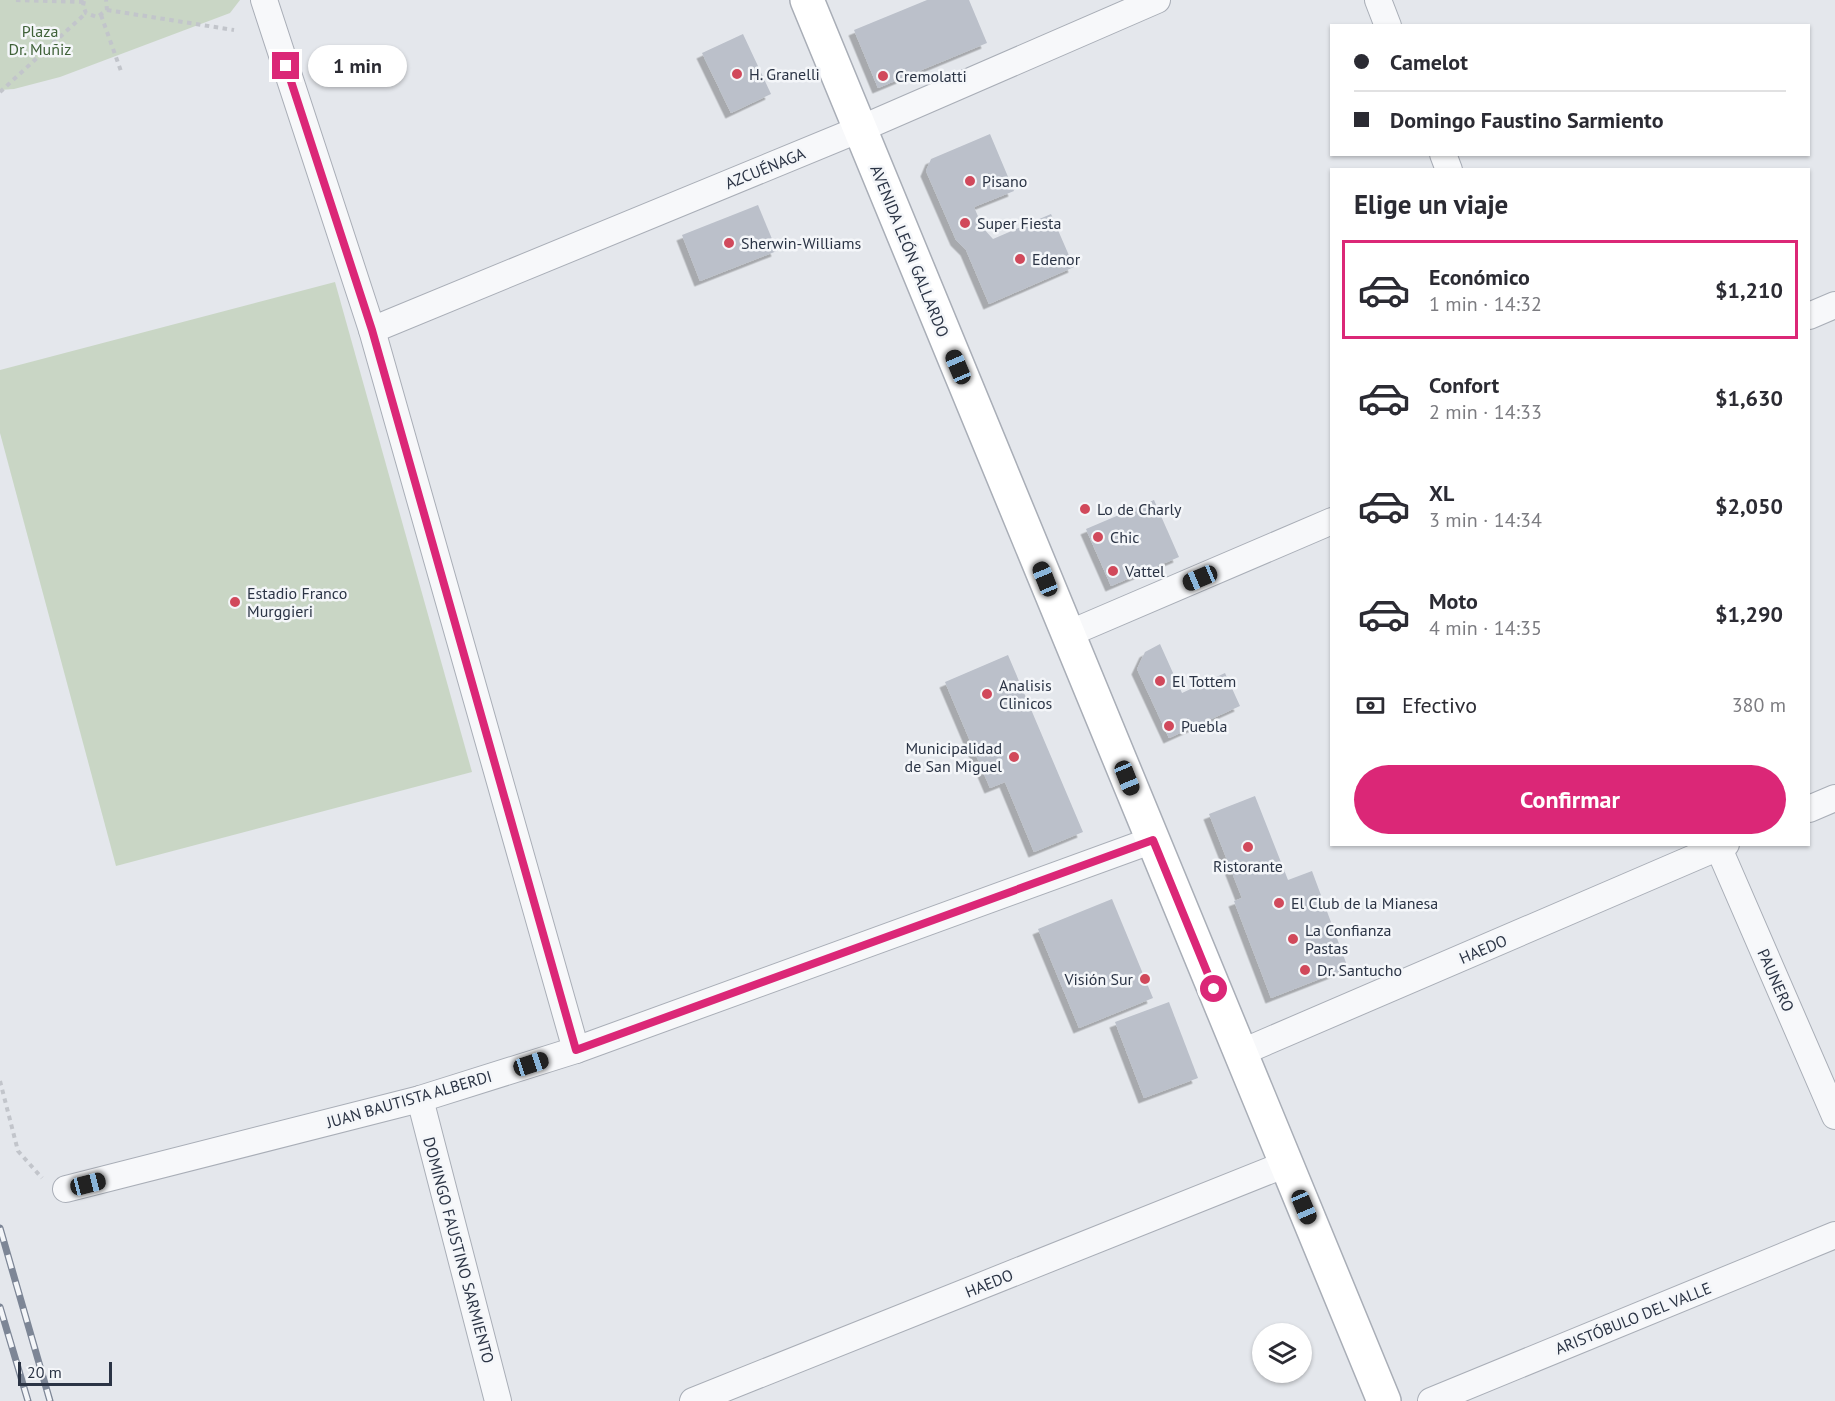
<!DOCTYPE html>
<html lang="es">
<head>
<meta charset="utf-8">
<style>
	:root { --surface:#fff; --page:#f2f2f3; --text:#2b2b33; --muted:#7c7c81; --line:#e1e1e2; --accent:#db2777 }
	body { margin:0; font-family:"PT Sans",sans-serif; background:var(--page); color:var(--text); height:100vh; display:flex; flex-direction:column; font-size:22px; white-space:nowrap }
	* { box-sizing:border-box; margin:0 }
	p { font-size:20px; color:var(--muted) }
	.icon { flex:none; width:33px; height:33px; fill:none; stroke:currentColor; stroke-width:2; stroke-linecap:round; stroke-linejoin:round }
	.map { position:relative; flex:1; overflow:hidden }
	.details { position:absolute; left:1330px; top:168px; width:480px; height:678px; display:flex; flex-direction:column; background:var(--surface); border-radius:0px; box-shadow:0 2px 4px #0004 }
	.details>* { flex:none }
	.hud { position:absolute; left:1330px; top:24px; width:480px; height:132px; border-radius:0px; box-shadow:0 2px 4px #0004; display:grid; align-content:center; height:132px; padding:0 24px; background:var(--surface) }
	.tools { position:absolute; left:1252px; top:1323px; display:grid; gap:12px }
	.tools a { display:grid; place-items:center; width:60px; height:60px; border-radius:50%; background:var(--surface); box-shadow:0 2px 4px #0004; font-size:30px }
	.scale { position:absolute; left:18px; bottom:15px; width:94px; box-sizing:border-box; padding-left:6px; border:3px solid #2b3445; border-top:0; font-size:16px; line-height:21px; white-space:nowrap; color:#2b3445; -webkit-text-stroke:4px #f4f6f9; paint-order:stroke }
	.end { position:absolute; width:27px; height:27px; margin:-14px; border:8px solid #db2777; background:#fff; box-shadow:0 0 0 3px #fff }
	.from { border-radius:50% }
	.bubble { position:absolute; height:42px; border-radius:21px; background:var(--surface); box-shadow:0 2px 4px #0004; font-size:20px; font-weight:600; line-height:42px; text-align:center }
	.car { position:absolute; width:18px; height:36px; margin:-18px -9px; border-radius:8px; box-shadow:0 0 4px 2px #0007; background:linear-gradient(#222 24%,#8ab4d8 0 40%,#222 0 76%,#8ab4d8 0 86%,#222 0) }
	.hud b { display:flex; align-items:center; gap:21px; height:57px; font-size:22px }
	.hud b+b { border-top:2px solid var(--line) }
	.hud i { width:15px; height:15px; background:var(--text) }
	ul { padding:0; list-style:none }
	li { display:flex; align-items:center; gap:18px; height:99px; margin:0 12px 9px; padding:0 12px; border:3px solid transparent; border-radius:0px }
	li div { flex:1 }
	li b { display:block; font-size:22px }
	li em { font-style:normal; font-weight:600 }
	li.current { border-color:var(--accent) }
	li>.icon { width:54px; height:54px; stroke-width:1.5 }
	h2 { padding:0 24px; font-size:27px; line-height:72px }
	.pay { display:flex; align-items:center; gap:15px; height:66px; padding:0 24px; font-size:22px }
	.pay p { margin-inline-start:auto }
	.primary-button { display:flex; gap:12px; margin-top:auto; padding:12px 24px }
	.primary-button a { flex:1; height:69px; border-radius:36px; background:var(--accent); color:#fff; font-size:24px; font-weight:600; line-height:69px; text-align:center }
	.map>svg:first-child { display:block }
	.green { fill:#c9d6c5 }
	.building { fill:#bbc0ca; filter:url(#shadow) }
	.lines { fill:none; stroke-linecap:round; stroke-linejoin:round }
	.street-casing { stroke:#a9aeb7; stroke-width:28 }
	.secondary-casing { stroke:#a9aeb7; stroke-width:36 }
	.path { stroke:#c2c5cb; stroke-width:4; stroke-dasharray:4.5 4.5; stroke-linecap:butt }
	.street { stroke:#f7f8fa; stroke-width:26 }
	.secondary { stroke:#fff; stroke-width:33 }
	.rail-casing { stroke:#7d8696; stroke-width:7 }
	.rail { stroke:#f4f6f9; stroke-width:4.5; stroke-dasharray:14; stroke-linecap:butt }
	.route { stroke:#db2777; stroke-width:8 }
	.poi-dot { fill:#d1495b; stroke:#f4f6f9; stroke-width:2 }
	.labels { text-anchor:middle; stroke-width:5; stroke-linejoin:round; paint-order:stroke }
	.park-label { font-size:16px; fill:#3f6138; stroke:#f4f6f9 }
	.poi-label { font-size:16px; fill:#2b3445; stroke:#f4f6f9; text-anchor:start }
	.street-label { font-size:16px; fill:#2b3445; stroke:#f4f6f9 }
</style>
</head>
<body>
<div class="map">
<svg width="1835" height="1401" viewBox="0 0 1835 1401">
	<defs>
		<filter id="shadow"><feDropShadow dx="-5.5" dy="5.5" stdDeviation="0" flood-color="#0004"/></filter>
	</defs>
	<rect width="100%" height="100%" fill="#e4e7ec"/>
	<g class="green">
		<polygon points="0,0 240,0 230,13 60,77 14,89 0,90"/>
		<polygon points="335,282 472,772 116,866 0,433 0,370"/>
	</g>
	<g class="building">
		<polygon points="927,0 969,0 987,43 878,88 854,30"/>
		<polygon points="743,34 771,94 731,113 702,53"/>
		<polygon points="990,134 1014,191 974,207 983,228 993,239 1051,214 1074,267 989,304 966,250 956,240 926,171 931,159"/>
		<polygon points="758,205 777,251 700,281 682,235"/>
		<polygon points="1154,500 1179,557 1111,586 1086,529"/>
		<polygon points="1160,644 1182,693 1225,673 1240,706 1169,738 1137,669 1145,652"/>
		<polygon points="1008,655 1083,832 1034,852 1005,782 990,788 945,682"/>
		<polygon points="1255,796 1288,880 1312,871 1348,968 1271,998 1234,901 1242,898 1209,814"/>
		<polygon points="1112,899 1153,998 1079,1028 1038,929"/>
		<polygon points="1169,1002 1198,1078 1144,1098 1115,1022"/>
	</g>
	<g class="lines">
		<g class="street-casing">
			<g id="street">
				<polyline points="264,0 372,330 576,1050"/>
				<polyline points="1378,0 1388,26"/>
				<polyline points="1443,154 1449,170"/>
				<polyline points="1809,316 1835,305"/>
				<polyline points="372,330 860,129 1157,0"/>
				<polyline points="1068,634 1332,521"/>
				<polyline points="1809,809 1835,798"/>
				<polyline points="1717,844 1835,1116"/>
				<polyline points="1240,1053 1726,844"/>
				<polyline points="420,1099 498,1401"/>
				<polyline points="66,1189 420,1099 576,1050 1153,840"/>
				<polyline points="693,1401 1286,1164"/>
				<polyline points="1431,1401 1835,1235"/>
			</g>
		</g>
		<g class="secondary-casing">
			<polyline id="secondary" points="807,0 1384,1401"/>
		</g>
		<g class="path">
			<polyline points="16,0 84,2"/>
			<polyline points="84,1 83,6 86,13 97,17 107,10 106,0"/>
			<polyline points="107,10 234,30"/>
			<polyline points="101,15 122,74"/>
			<polyline points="0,92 86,13"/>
			<polyline points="0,1081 18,1151 42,1178"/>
		</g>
		<use href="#street" class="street"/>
		<use href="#secondary" class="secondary"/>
		<g class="rail-casing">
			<g id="rail">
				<polyline points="0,1228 50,1401"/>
				<polyline points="0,1307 28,1401"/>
			</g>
		</g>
		<use href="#rail" class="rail"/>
	</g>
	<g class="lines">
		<polyline class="route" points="286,66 372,330 576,1050 1153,840 1214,989"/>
	</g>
	<g class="poi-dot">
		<circle cx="737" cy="74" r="6"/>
		<circle cx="883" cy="76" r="6"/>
		<circle cx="970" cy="181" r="6"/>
		<circle cx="965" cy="223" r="6"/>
		<circle cx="729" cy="243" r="6"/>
		<circle cx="1020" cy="259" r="6"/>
		<circle cx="1085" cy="509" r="6"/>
		<circle cx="1098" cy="537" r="6"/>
		<circle cx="1113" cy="571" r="6"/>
		<circle cx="235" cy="602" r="6"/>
		<circle cx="1160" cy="681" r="6"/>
		<circle cx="987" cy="694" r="6"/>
		<circle cx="1169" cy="726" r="6"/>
		<circle cx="1014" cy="757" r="6"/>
		<circle cx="1248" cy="847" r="6"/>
		<circle cx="1279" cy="903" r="6"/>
		<circle cx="1293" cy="939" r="6"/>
		<circle cx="1305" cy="970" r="6"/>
		<circle cx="1145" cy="979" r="6"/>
	</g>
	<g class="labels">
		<g class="park-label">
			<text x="40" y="37">Plaza<tspan x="40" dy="18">Dr. Muñiz</tspan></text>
		</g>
		<g class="poi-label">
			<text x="749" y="80">H. Granelli</text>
			<text x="895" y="82">Cremolatti</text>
			<text x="982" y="187">Pisano</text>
			<text x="977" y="229">Super Fiesta</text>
			<text x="741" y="249">Sherwin-Williams</text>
			<text x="1032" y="265">Edenor</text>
			<text x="1097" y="515">Lo de Charly</text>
			<text x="1110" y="543">Chic</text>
			<text x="1125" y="577">Vattel</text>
			<text x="247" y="599">Estadio Franco<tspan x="247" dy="18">Murggieri</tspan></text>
			<text x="1172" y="687">El Tottem</text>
			<text x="999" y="691">Analisis<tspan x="999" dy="18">Clinicos</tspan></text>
			<text x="1181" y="732">Puebla</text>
			<text x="1002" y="754" text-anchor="end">Municipalidad<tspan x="1002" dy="18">de San Miguel</tspan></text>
			<text x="1248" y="872" text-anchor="middle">Ristorante</text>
			<text x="1291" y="909">El Club de la Mianesa</text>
			<text x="1305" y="936">La Confianza<tspan x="1305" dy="18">Pastas</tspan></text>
			<text x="1317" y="976">Dr. Santucho</text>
			<text x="1133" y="985" text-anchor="end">Visión Sur</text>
		</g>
		<g class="street-label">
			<text transform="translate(765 168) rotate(-22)" y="6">AZCUÉNAGA</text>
			<text transform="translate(910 251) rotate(68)" y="6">AVENIDA LEÓN GALLARDO</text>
			<text transform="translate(1483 949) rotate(-23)" y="6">HAEDO</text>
			<text transform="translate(1776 980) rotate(66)" y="6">PAUNERO</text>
			<text transform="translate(409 1099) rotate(-16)" y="6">JUAN BAUTISTA ALBERDI</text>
			<text transform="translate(459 1250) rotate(75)" y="6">DOMINGO FAUSTINO SARMIENTO</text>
			<text transform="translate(989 1283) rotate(-22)" y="6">HAEDO</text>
			<text transform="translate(1633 1318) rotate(-22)" y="6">ARISTÓBULO DEL VALLE</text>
		</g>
	</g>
</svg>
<div class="tools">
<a><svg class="icon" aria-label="layers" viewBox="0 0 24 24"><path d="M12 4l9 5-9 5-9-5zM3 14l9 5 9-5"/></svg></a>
</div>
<div class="scale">20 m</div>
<i class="end from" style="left:1214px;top:989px"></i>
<i class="end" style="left:286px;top:66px"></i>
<div class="bubble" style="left:308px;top:45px;width:99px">1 min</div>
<i class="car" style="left:958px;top:367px;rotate:337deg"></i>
<i class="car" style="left:1200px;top:578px;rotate:247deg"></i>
<i class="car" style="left:1045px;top:579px;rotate:338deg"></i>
<i class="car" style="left:1127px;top:778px;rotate:158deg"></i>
<i class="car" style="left:531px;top:1064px;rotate:72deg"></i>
<i class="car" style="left:88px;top:1184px;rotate:76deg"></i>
<i class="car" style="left:1304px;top:1207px;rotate:157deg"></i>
<div class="hud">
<b><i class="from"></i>Camelot</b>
<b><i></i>Domingo Faustino Sarmiento</b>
</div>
<section class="details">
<h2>Elige un viaje</h2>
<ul>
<li class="current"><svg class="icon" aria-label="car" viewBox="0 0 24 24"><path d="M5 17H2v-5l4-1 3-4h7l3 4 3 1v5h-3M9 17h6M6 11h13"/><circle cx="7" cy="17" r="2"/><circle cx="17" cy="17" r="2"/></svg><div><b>Económico</b><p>1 min · 14:32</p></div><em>$1,210</em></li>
<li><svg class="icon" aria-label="car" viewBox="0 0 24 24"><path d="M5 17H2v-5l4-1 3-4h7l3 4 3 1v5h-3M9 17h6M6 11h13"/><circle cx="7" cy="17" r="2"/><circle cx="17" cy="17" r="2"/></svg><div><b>Confort</b><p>2 min · 14:33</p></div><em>$1,630</em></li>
<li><svg class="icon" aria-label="car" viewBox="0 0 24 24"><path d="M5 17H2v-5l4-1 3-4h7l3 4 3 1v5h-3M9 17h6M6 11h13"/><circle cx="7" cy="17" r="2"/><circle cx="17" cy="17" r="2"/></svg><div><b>XL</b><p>3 min · 14:34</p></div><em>$2,050</em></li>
<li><svg class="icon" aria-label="car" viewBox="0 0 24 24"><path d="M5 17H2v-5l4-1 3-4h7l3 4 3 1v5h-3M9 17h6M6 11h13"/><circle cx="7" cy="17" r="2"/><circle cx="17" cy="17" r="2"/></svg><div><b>Moto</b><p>4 min · 14:35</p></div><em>$1,290</em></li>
</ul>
<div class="pay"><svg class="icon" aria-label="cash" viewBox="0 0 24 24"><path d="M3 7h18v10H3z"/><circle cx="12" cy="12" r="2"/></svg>Efectivo<p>380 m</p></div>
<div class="primary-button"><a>Confirmar</a></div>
</section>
</div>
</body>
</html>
